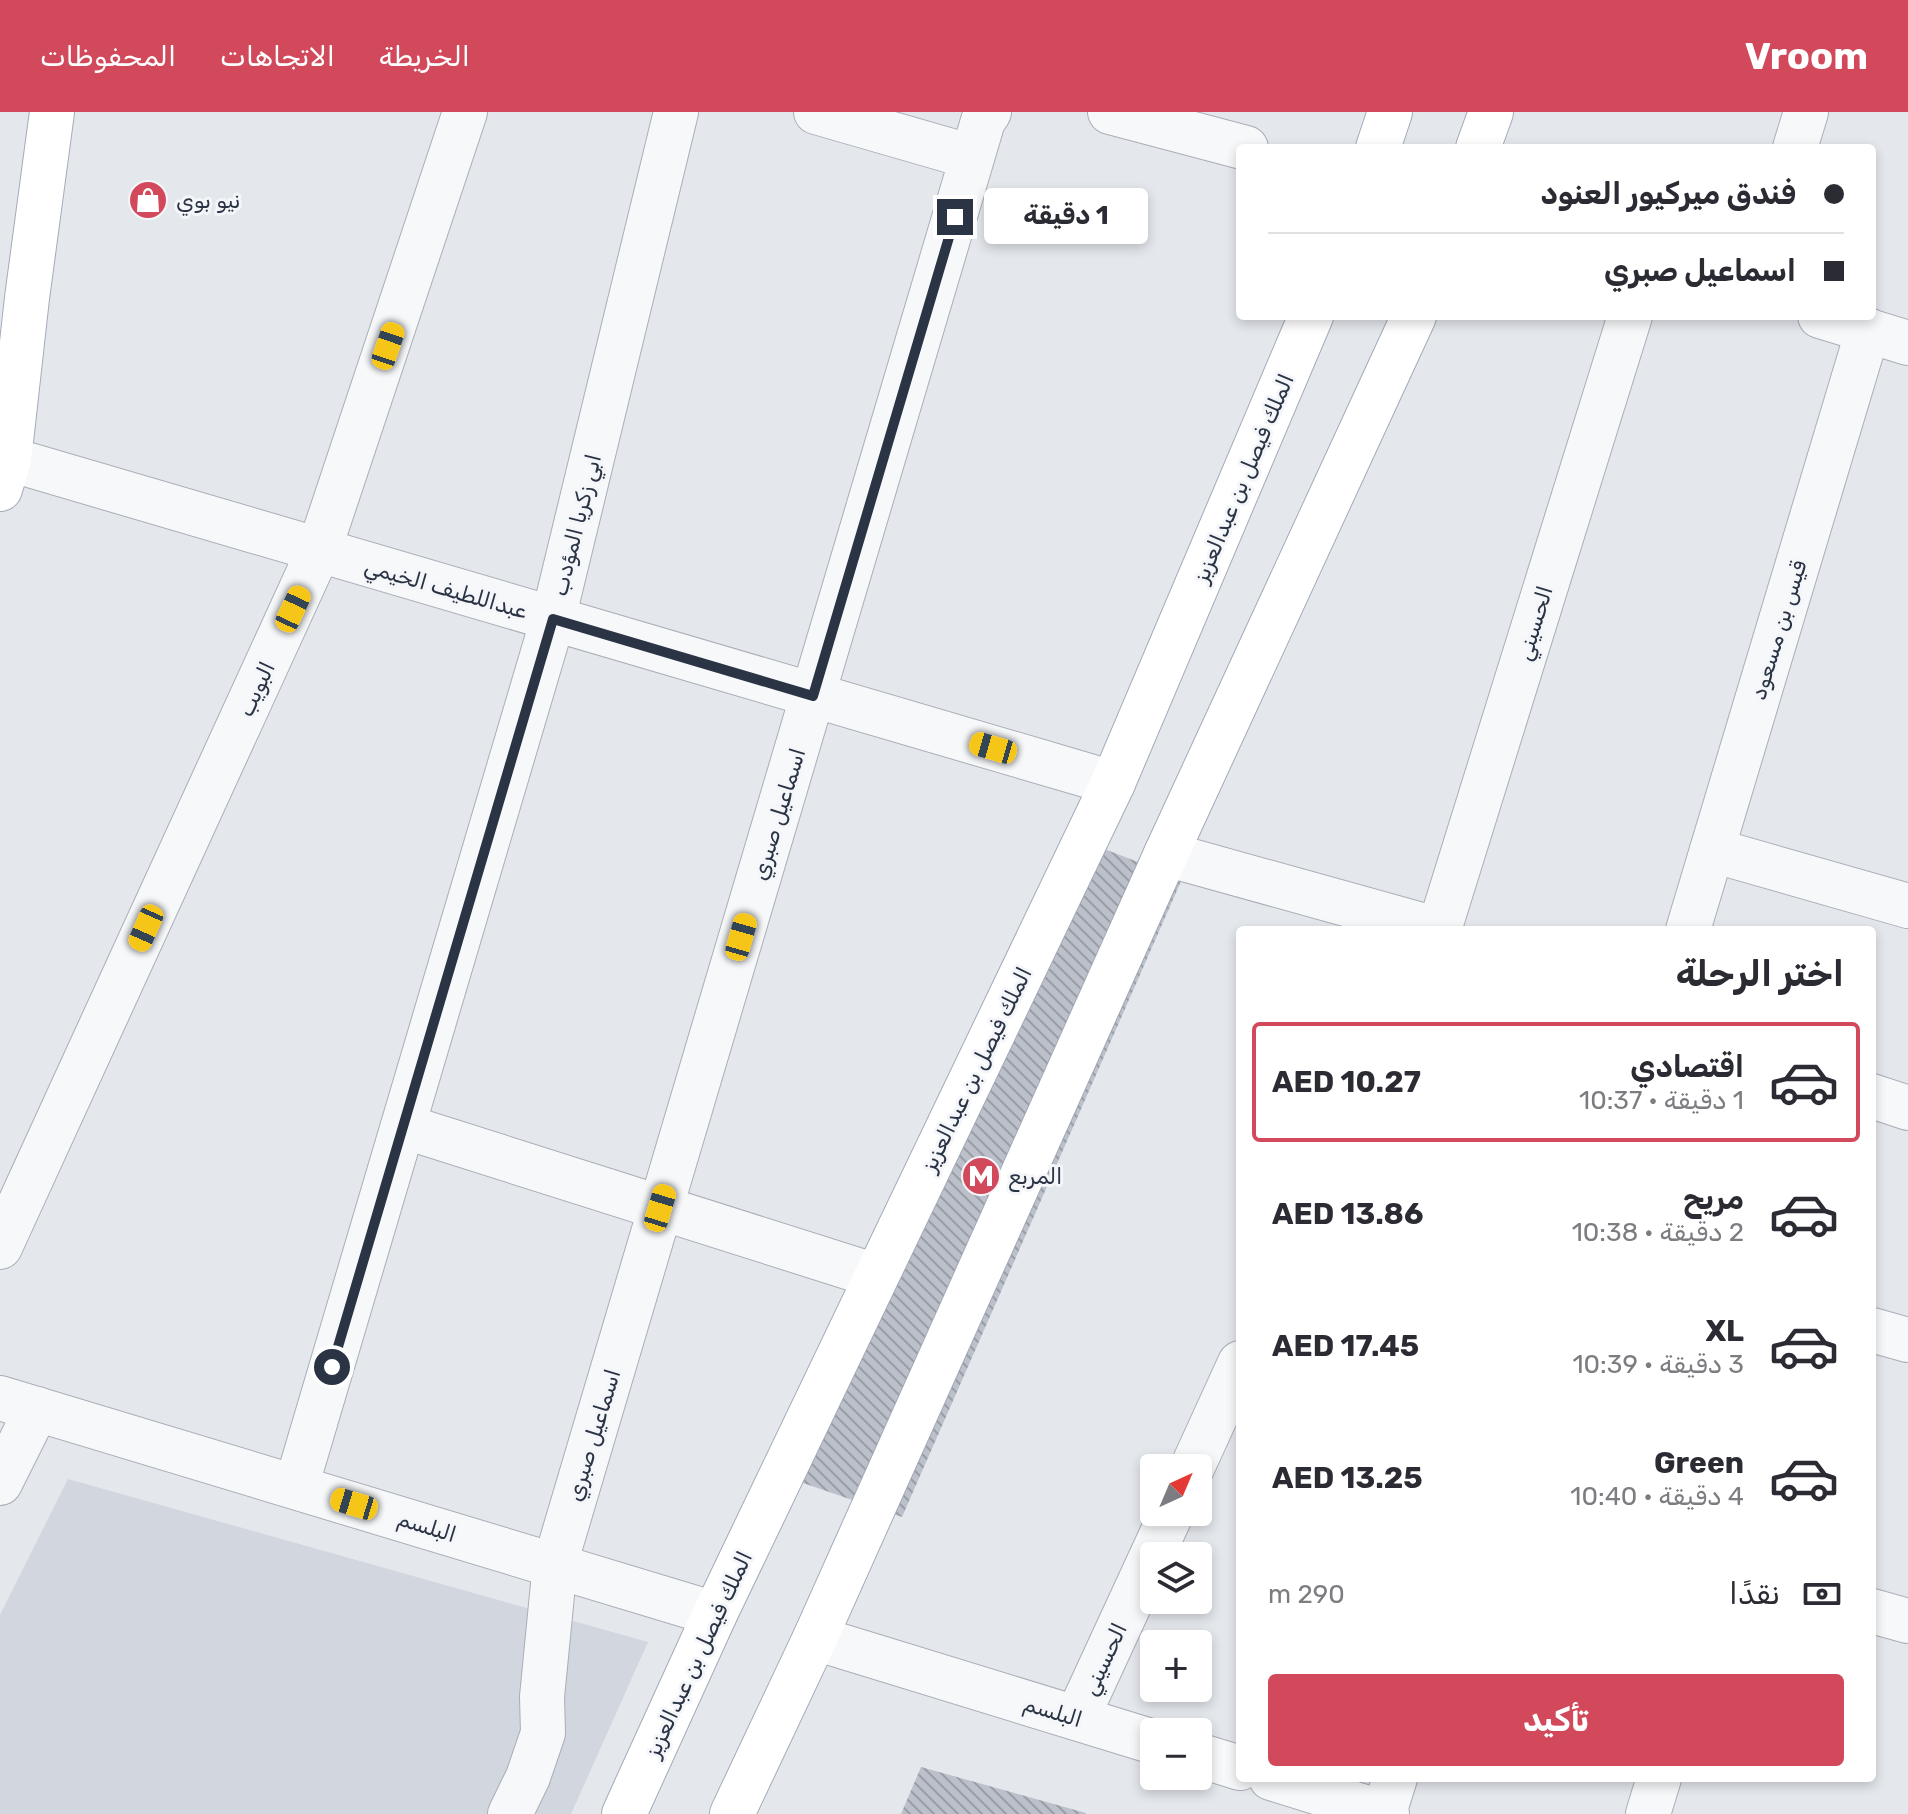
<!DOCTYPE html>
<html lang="ar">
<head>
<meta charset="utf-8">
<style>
	:root { --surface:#fff; --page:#f7f7f7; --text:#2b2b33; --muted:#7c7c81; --line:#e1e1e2; --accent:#d1495b }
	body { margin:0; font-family:Rubik,Cairo,sans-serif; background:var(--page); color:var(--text); direction:rtl; height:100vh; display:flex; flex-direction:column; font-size:30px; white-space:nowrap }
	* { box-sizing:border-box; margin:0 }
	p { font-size:26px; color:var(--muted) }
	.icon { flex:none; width:44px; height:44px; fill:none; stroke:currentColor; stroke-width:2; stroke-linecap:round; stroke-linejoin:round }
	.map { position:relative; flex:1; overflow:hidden; direction:ltr }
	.drawer { position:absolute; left:1236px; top:814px; width:640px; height:856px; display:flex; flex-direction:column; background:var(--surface); border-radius:8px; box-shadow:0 4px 12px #0003; direction:rtl }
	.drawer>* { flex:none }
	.hud { position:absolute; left:1236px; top:32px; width:640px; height:176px; border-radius:8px; box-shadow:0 4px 12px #0003; direction:rtl; display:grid; align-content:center; height:176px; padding:0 32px; background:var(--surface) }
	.needle { width:52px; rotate:44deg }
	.fabs { position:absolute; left:1140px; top:1342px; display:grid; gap:16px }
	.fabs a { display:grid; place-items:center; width:72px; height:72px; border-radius:8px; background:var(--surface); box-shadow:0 4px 12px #0003; font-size:40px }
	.end { position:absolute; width:36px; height:36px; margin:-18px; border:10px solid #2b3445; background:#fff; box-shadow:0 0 0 4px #fff }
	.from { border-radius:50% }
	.bubble { position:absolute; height:56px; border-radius:8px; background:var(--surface); box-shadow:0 4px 12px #0003; font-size:26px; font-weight:700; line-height:56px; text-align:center; direction:rtl }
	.car { position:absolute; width:24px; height:48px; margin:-24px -12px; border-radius:10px; box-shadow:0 0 6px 2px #0007; background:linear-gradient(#f5c518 24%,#345 0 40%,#f5c518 0 76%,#345 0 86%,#f5c518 0) }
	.hud b { display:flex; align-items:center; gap:28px; height:76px; font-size:30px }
	.hud b+b { border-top:2px solid var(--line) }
	.hud i { width:20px; height:20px; background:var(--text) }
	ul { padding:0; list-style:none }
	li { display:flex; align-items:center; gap:24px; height:120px; margin:0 16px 12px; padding:0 16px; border:4px solid transparent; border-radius:8px }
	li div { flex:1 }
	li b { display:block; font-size:30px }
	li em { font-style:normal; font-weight:700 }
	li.current { border-color:var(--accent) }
	li>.icon { width:72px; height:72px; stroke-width:1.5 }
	h2 { padding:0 32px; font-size:36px; line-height:96px }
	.pay { display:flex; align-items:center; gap:20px; height:88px; padding:0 32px; font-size:30px }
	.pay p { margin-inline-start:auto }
	.action { display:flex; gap:16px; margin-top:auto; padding:16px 32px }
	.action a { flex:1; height:92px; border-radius:8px; background:var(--accent); color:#fff; font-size:32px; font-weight:700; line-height:92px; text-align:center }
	header { display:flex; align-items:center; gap:48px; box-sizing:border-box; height:112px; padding:0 40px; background:var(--accent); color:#fff }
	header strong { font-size:38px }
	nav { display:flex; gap:44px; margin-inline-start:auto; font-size:28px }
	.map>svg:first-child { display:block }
	.built { fill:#d2d6de }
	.building { fill:url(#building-back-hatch) }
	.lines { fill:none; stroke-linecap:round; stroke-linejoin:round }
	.minor-casing { stroke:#a9aeb7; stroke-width:46 }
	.major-casing { stroke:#a3abb8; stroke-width:46 }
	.minor { stroke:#f7f8fa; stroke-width:44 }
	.major { stroke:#fff; stroke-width:44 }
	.route { stroke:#2b3445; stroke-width:10 }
	.labels { text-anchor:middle; stroke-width:6; stroke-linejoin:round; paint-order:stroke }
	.poi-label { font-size:22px; fill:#2b3445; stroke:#f4f6f9; text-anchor:start }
	.street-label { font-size:22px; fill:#2b3445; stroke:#f4f6f9 }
</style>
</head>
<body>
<header>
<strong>Vroom</strong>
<nav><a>الخريطة</a><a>الاتجاهات</a><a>المحفوظات</a></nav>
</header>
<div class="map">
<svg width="1908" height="1702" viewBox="0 0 1908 1702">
	<defs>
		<pattern id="building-back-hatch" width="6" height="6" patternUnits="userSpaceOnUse" patternTransform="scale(2)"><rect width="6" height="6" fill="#bbc0ca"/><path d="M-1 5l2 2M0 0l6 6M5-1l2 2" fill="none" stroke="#989da6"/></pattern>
	</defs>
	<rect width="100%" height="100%" fill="#e4e7ec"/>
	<polygon class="built" points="68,1367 648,1530 571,1702 0,1702 0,1503"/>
	<g class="building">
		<polygon points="1068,723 1182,767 902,1405 771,1360"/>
		<polygon points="921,1655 1086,1701 1086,1702 901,1702"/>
	</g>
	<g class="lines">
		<g class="minor-casing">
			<g id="minor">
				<polyline points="816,0 972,45"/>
				<polyline points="1110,0 1246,36"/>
				<polyline points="1795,36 1806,0"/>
				<polyline points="1820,204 1908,231"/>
				<polyline points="9,347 1113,671"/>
				<polyline points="1712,738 1908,794"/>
				<polyline points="1166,742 1439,818"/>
				<polyline points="1439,818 1630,204"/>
				<polyline points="1688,818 1868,218"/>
				<polyline points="1872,984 1908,996"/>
				<polyline points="403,1014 876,1164"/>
				<polyline points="0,1135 319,438 465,0"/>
				<polyline points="1872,1218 1908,1228"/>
				<polyline points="0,1286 715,1502"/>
				<polyline points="1192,1356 1240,1251"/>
				<polyline points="0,1371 37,1297"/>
				<polyline points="296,1375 553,507 676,0"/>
				<polyline points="1872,1499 1908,1509"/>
				<polyline points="815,1526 1154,1630"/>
				<polyline points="1077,1606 1172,1400"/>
				<polyline points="1198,1643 1240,1656"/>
				<polyline points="1271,1666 1387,1702"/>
				<polyline points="1384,1701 1395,1666"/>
				<polyline points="510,1702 528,1665 543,1621 542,1585 555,1452 983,9 989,0"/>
				<polyline points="1648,1702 1659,1666"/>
			</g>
		</g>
		<g class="major-casing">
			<g id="major">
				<polyline points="1378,36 1390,0"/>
				<polyline points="1478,36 1491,0"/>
				<polyline points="0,377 9,347 27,186 52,0"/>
				<polyline points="624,1702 715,1502 1113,671 1311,204"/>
				<polyline points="732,1702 815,1526 1166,742 1414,204"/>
			</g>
		</g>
		<use href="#minor" class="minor"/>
		<use href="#major" class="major"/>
	</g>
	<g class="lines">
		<polyline class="route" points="332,1255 553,507 813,584 955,105"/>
	</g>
	<defs>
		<g id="shop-disc" transform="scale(2)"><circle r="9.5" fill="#d1495b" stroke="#f4f6f9"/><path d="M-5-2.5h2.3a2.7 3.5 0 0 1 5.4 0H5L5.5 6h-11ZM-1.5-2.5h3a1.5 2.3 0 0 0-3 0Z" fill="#fff"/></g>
		<g id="metro-disc" transform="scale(2)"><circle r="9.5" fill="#d1495b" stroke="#f4f6f9"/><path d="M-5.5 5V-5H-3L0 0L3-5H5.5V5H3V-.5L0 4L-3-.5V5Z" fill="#fff"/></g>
	</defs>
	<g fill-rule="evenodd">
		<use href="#shop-disc" x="148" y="88"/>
		<use href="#metro-disc" x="981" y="1064"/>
	</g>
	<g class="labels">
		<g class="poi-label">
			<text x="176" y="96">نيو بوي</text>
			<text x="1009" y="1072">المربع</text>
		</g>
		<g class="street-label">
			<text transform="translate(1243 366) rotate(-67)" y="8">الملك فيصل بن عبدالعزيز</text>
			<text transform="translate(576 413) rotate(-76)" y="8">ابي زكريا المؤدب</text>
			<text transform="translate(446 476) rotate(16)" y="8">عبداللطيف الخيمي</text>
			<text transform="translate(1534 511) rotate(-73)" y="8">الحسيني</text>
			<text transform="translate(1778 518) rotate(-73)" y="8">قيس بن مسعود</text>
			<text transform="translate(256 577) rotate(-65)" y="8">البويب</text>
			<text transform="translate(778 702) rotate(-73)" y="8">اسماعيل صبري</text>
			<text transform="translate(976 957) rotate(-64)" y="8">الملك فيصل بن عبدالعزيز</text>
			<text transform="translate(593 1323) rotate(-73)" y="8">اسماعيل صبري</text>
			<text transform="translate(427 1414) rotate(17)" y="8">البلسم</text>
			<text transform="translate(698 1542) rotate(-65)" y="8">الملك فيصل بن عبدالعزيز</text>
			<text transform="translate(1104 1547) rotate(-65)" y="8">الحسيني</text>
			<text transform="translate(1053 1599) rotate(17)" y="8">البلسم</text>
		</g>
	</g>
</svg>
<div class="fabs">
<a><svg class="needle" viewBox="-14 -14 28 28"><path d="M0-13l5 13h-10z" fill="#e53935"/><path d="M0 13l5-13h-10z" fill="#7c7c81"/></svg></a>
<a><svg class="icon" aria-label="layers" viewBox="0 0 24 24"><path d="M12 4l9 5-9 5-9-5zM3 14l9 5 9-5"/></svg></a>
<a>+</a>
<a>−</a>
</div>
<i class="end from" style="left:332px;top:1255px"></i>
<i class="end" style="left:955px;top:105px"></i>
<div class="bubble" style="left:984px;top:76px;width:164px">1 دقيقة</div>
<i class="car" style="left:388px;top:234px;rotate:19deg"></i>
<i class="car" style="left:293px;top:497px;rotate:25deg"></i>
<i class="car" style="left:993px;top:636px;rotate:286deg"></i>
<i class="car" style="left:146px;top:816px;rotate:204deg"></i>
<i class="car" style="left:741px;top:825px;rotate:16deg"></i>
<i class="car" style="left:660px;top:1096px;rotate:17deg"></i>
<i class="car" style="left:354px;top:1392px;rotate:287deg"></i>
<div class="hud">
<b><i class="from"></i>فندق ميركيور العنود</b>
<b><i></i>اسماعيل صبري</b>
</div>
<section class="drawer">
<h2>اختر الرحلة</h2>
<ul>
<li class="current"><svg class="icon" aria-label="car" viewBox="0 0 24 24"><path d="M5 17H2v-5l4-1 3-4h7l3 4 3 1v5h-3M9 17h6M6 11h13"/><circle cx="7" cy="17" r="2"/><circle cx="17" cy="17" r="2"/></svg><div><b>اقتصادي</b><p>1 دقيقة · 10:37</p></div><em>AED 10.27</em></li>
<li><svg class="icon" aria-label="car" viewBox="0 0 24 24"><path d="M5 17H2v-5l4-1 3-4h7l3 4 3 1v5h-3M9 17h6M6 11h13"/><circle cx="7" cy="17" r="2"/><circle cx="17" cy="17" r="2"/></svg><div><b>مريح</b><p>2 دقيقة · 10:38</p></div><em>AED 13.86</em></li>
<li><svg class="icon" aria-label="car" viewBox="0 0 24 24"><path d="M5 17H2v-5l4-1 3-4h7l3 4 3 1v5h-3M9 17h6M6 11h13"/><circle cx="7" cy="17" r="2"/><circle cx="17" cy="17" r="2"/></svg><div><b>XL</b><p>3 دقيقة · 10:39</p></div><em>AED 17.45</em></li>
<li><svg class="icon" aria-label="car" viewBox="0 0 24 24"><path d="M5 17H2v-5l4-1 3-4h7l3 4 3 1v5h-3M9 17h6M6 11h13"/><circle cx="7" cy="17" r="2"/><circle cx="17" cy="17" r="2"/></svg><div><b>Green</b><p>4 دقيقة · 10:40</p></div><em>AED 13.25</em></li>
</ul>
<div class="pay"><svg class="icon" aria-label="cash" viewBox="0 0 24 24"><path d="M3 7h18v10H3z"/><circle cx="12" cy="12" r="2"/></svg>نقدًا<p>290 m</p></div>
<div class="action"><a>تأكيد</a></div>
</section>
</div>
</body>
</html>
